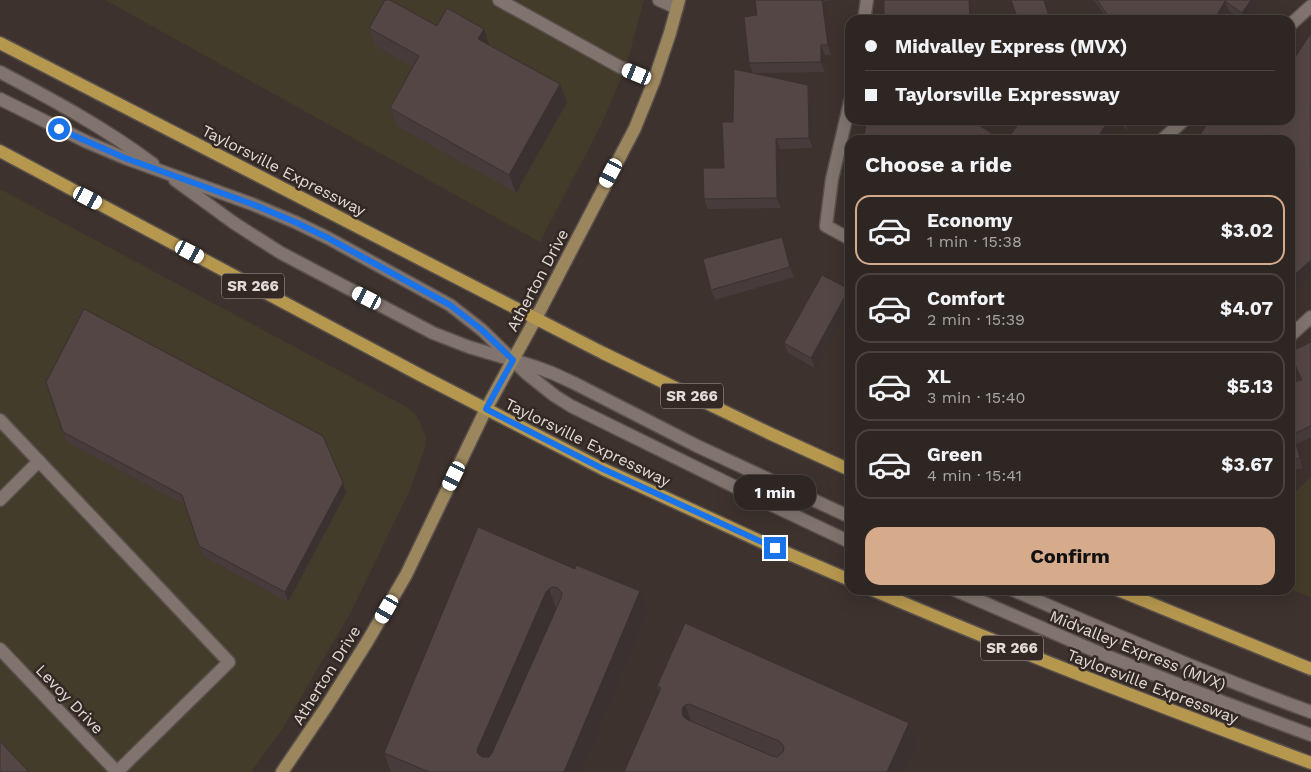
<!DOCTYPE html>
<html lang="en">
<head>
<meta charset="utf-8">
<style>
	:root { --surface:#2e2622; --page:#362e2a; --text:#f1f3f6; --muted:#a7a5a5; --line:#494340; --accent:#d6ab8b }
	body { margin:0; font-family:"Work Sans",sans-serif; background:var(--page); color:var(--text); height:100vh; display:flex; flex-direction:column; font-size:19px; white-space:nowrap }
	* { box-sizing:border-box; margin:0 }
	p { font-size:16px; color:var(--muted) }
	.icon { flex:none; width:28px; height:28px; fill:none; stroke:currentColor; stroke-width:2; stroke-linecap:round; stroke-linejoin:round }
	.map { position:relative; flex:1; overflow:hidden }
	.details { position:absolute; left:845px; top:135px; width:450px; height:460px; display:flex; flex-direction:column; background:var(--surface); border-radius:15px; box-shadow:0 5px 20px #0002,0 0 0 1px var(--line) }
	.details>* { flex:none }
	.top-card { position:absolute; left:845px; top:15px; width:450px; height:110px; border-radius:15px; box-shadow:0 5px 20px #0002,0 0 0 1px var(--line); display:grid; align-content:center; height:110px; padding:0 20px; background:var(--surface) }
	.end { position:absolute; width:22px; height:22px; margin:-11px; border:6px solid #1a73e8; background:#fff; box-shadow:0 0 0 2px #fff }
	.from { border-radius:50% }
	.bubble { position:absolute; height:35px; border-radius:15px; background:var(--surface); box-shadow:0 5px 20px #0002,0 0 0 1px var(--line); font-size:16px; font-weight:700; line-height:35px; text-align:center }
	.car { position:absolute; width:15px; height:30px; margin:-15px -8px; border-radius:6px; box-shadow:0 0 4px 1px #0007; background:linear-gradient(#fff 24%,#345 0 40%,#fff 0 76%,#345 0 86%,#fff 0) }
	.top-card b { display:flex; align-items:center; gap:18px; height:48px; font-size:19px }
	.top-card b+b { border-top:1px solid var(--line) }
	.top-card i { width:12px; height:12px; background:var(--text) }
	ul { padding:0; list-style:none }
	li { display:flex; align-items:center; gap:15px; height:70px; margin:0 10px 8px; padding:0 10px; border:2px solid var(--line); border-radius:15px }
	li div { flex:1 }
	li b { display:block; font-size:19px }
	li em { font-style:normal; font-weight:700 }
	li.selected { border-color:var(--accent) }
	li>.icon { width:45px; height:45px; stroke-width:1.5 }
	h2 { padding:0 20px; font-size:22px; line-height:60px }
	.action { display:flex; gap:10px; margin-top:auto; padding:10px 20px }
	.action a { flex:1; height:58px; border-radius:15px; background:var(--accent); color:#111; font-size:20px; font-weight:700; line-height:58px; text-align:center }
	.map>svg:first-child { display:block }
	.commercial { fill:#433c2a }
	.lines { fill:none; stroke-linecap:round; stroke-linejoin:round }
	.lane-casing { stroke:#59504c; stroke-width:15 }
	.street-casing { stroke:#59504c; stroke-width:15 }
	.secondary-casing { stroke:#59504c; stroke-width:15 }
	.primary-casing { stroke:#59504c; stroke-width:15 }
	.lane { stroke:#81746f; stroke-width:12 }
	.street { stroke:#81746f; stroke-width:12 }
	.secondary { stroke:#9b865e; stroke-width:12 }
	.primary { stroke:#b6974e; stroke-width:12 }
	.wall { fill:#473c3b }
	.shaded-wall { fill:#3a3130 }
	.building { fill:#534645; stroke:#3a3130; fill-rule:evenodd }
	.route { stroke:#1a73e8; stroke-width:6 }
	.labels { text-anchor:middle; stroke-width:5; stroke-linejoin:round; paint-order:stroke }
	.shield { fill:#332823; stroke:#aea5a2; stroke-width:1 }
	.shield-label { font-size:15px; font-weight:bold; fill:#e2dbd8 }
	.street-label { font-size:16px; fill:#e2dbd8; stroke:#332823 }
</style>
</head>
<body>
<div class="map">
<svg width="1311" height="772" viewBox="0 0 1311 772">
	<rect width="100%" height="100%" fill="#3d322d"/>
	<g class="commercial">
		<polygon points="105,0 644,0 626,67 601,125 540,242"/>
		<polygon points="0,189 407,407 414,413 419,420 426,437 425,448 409,492 350,614 281,731 251,772 0,772"/>
		<polygon points="1311,477 1311,597 1290,589 1290,497"/>
	</g>
	<g class="lines">
		<g class="lane-casing">
			<g id="lane">
				<polyline points="499,0 620,67 654,81"/>
				<polyline points="659,0 677,8"/>
				<path d="M0,72C53,100 105,128 153,164"/>
				<polyline points="0,99 87,142 125,158 252,204 295,222 328,238 450,305 482,330 526,373 555,396 571,406 772,505 850,542"/>
				<polyline points="175,180 234,223 281,253 433,333 469,347 533,366 552,373 574,383 697,446 850,517"/>
				<polyline points="0,420 229,662 117,772"/>
				<polyline points="0,500 39,461"/>
				<polyline points="955,590 1102,654 1223,702 1311,735"/>
				<path d="M1013,590C1111,633 1210,675 1311,712"/>
			</g>
		</g>
		<g class="street-casing">
			<g id="street">
				<polyline points="864,20 867,0"/>
				<polyline points="1290,25 1311,6"/>
				<polyline points="850,102 832,179 826,226 850,239"/>
				<polyline points="1162,140 1184,120"/>
				<polyline points="1290,336 1311,317"/>
				<polyline points="0,649 117,772"/>
			</g>
		</g>
		<g class="secondary-casing">
			<polyline id="secondary" points="282,772 326,707 367,642 406,575 486,409 536,318 635,128 654,81 670,33 679,0"/>
		</g>
		<g class="primary-casing">
			<g id="primary">
				<polyline points="0,43 603,353 771,434 850,470"/>
				<polyline points="0,151 422,376 603,469 775,548 850,580"/>
				<path d="M873,590C1017,652 1164,708 1311,763"/>
				<polyline points="1118,590 1311,669"/>
			</g>
		</g>
		<use href="#lane" class="lane"/>
		<use href="#street" class="street"/>
		<use href="#secondary" class="secondary"/>
		<use href="#primary" class="primary"/>
	</g>
	<g class="wall">
		<polygon points="755,0 832,0 824,1 831,55 825,55 825,72 753,73 808,85 812,95 813,148 780,149 781,208 708,209 704,199 724,168 733,122 753,73 749,63 757,15"/>
		<polygon points="1094,0 1261,0 1248,20 1242,20 1229,11 1223,20 1108,20"/>
		<polygon points="437,26 490,45 560,84 567,102 516,193 397,126 390,108 413,67 376,46 369,28"/>
		<polygon points="1021,120 1134,120 1128,130 1118,123"/>
		<polygon points="782,237 794,277 715,300 711,290"/>
		<polygon points="822,275 815,368 788,353 784,343"/>
		<polygon points="1311,342 1311,437 1297,444 1303,468 1290,471 1290,383 1301,380 1290,354"/>
		<polygon points="46,382 346,493 288,602 203,556 185,505 67,442"/>
		<polygon points="478,527 648,613 582,772 391,772 384,753"/>
		<polygon points="657,686 917,746 905,772 624,772 659,692"/>
	</g>
	<g class="shaded-wall">
		<polygon points="822,0 824,0 831,55 828,45"/>
		<polygon points="969,0 971,0 972,5 973,20 970,20"/>
		<polygon points="1251,0 1261,0 1248,20 1245,20 1242,13"/>
		<polygon points="1225,1 1229,11 1223,20 1214,20"/>
		<polygon points="484,29 490,47 478,39"/>
		<polygon points="821,45 825,55 825,72 821,62"/>
		<polygon points="560,84 567,102 516,193 509,175"/>
		<polygon points="808,85 812,95 813,148 809,138"/>
		<polygon points="1109,120 1117,120 1118,123 1106,140 1096,140"/>
		<polygon points="1125,120 1134,120 1128,130"/>
		<polygon points="776,139 780,149 781,208 777,198"/>
		<polygon points="782,237 794,277 790,267"/>
		<polygon points="1311,260 1311,273 1290,292 1290,279"/>
		<polygon points="849,289 850,292 850,304 815,368 811,358"/>
		<polygon points="1293,434 1297,444 1303,468 1300,458"/>
		<polygon points="343,483 346,493 288,602 285,592"/>
		<polygon points="549,589 557,611 485,772 477,750 546,592"/>
		<polygon points="640,591 648,613 582,772 564,772"/>
		<polygon points="685,705 694,728 683,716 682,709"/>
		<polygon points="909,723 917,746 905,772 887,772"/>
	</g>
	<g class="building">
		<polygon points="385,0 390,0 437,26 447,8 484,29 478,39 560,84 509,175 390,108 419,56 369,28"/>
		<polygon points="755,0 822,0 828,45 821,45 821,62 749,63 744,17 757,15"/>
		<polygon points="884,0 969,0 970,20 884,20"/>
		<polygon points="1011,0 1044,0 1050,20 1018,20"/>
		<polygon points="1097,0 1251,0 1242,13 1225,1 1214,20 1110,20 1110,19"/>
		<polygon points="1311,33 1311,260 1290,279 1290,140 1193,140 1197,134 1199,136 1210,120 1290,120 1290,65"/>
		<polygon points="734,69 808,85 809,138 776,139 777,198 704,199 703,168 724,168 722,122 733,122"/>
		<polygon points="867,120 971,120 1002,140 863,140"/>
		<polygon points="1021,120 1109,120 1096,140 1007,140"/>
		<polygon points="782,237 790,267 711,290 703,259"/>
		<polygon points="822,275 849,289 811,358 784,343"/>
		<polygon points="84,309 323,436 343,483 285,592 199,546 182,495 63,432 46,382"/>
		<polygon points="1311,342 1311,426 1293,434 1300,458 1290,460 1290,383 1302,380 1290,354 1290,352"/>
		<path d="M478,527L575,569L576,565L640,591L564,772H429L384,753ZM553,587L558,588L562,593L561,598L492,753L489,757H482L478,754L477,750L546,592L549,589Z"/>
		<path d="M685,623L909,723L887,772H624L661,688L657,686ZM689,704L779,741L782,744L784,747L783,752L777,757L772,756L686,719L683,716L682,709L685,705Z"/>
		<polygon points="0,741 29,772 0,772"/>
	</g>
	<g class="lines">
		<polyline class="route" points="59,129 125,158 252,204 295,222 328,238 450,305 482,330 513,360 486,409 603,469 775,548"/>
	</g>
	<g class="labels">
		<g class="shield">
			<rect x="222" y="273.5" width="62" height="25" rx="4"/>
			<rect x="661" y="383.5" width="62" height="25" rx="4"/>
			<rect x="981" y="635.5" width="62" height="25" rx="4"/>
		</g>
		<g class="shield-label">
			<text x="253" y="291">SR 266</text>
			<text x="692" y="401">SR 266</text>
			<text x="1012" y="653">SR 266</text>
		</g>
		<g class="street-label">
			<text transform="translate(284 170) rotate(27)" y="6">Taylorsville Expressway</text>
			<text transform="translate(537 280) rotate(-62)" y="6">Atherton Drive</text>
			<text transform="translate(588 442) rotate(26)" y="6">Taylorsville Expressway</text>
			<text transform="translate(1138 650) rotate(22)" y="6">Midvalley Express (MVX)</text>
			<text transform="translate(326 675) rotate(-58)" y="6">Atherton Drive</text>
			<text transform="translate(1153 686) rotate(21)" y="6">Taylorsville Expressway</text>
			<text transform="translate(70 699) rotate(46)" y="6">Levoy Drive</text>
		</g>
	</g>
</svg>
<i class="end from" style="left:59px;top:129px"></i>
<i class="end" style="left:775px;top:548px"></i>
<div class="bubble" style="left:734px;top:475px;width:82px">1 min</div>
<i class="car" style="left:637px;top:74px;rotate:292deg"></i>
<i class="car" style="left:611px;top:173px;rotate:208deg"></i>
<i class="car" style="left:88px;top:198px;rotate:118deg"></i>
<i class="car" style="left:190px;top:252px;rotate:118deg"></i>
<i class="car" style="left:367px;top:298px;rotate:297deg"></i>
<i class="car" style="left:454px;top:476px;rotate:206deg"></i>
<i class="car" style="left:387px;top:609px;rotate:210deg"></i>
<div class="top-card">
<b><i class="from"></i>Midvalley Express (MVX)</b>
<b><i></i>Taylorsville Expressway</b>
</div>
<section class="details">
<h2>Choose a ride</h2>
<ul>
<li class="selected"><svg class="icon" aria-label="car" viewBox="0 0 24 24"><path d="M5 17H2v-5l4-1 3-4h7l3 4 3 1v5h-3M9 17h6M6 11h13"/><circle cx="7" cy="17" r="2"/><circle cx="17" cy="17" r="2"/></svg><div><b>Economy</b><p>1 min · 15:38</p></div><em>$3.02</em></li>
<li><svg class="icon" aria-label="car" viewBox="0 0 24 24"><path d="M5 17H2v-5l4-1 3-4h7l3 4 3 1v5h-3M9 17h6M6 11h13"/><circle cx="7" cy="17" r="2"/><circle cx="17" cy="17" r="2"/></svg><div><b>Comfort</b><p>2 min · 15:39</p></div><em>$4.07</em></li>
<li><svg class="icon" aria-label="car" viewBox="0 0 24 24"><path d="M5 17H2v-5l4-1 3-4h7l3 4 3 1v5h-3M9 17h6M6 11h13"/><circle cx="7" cy="17" r="2"/><circle cx="17" cy="17" r="2"/></svg><div><b>XL</b><p>3 min · 15:40</p></div><em>$5.13</em></li>
<li><svg class="icon" aria-label="car" viewBox="0 0 24 24"><path d="M5 17H2v-5l4-1 3-4h7l3 4 3 1v5h-3M9 17h6M6 11h13"/><circle cx="7" cy="17" r="2"/><circle cx="17" cy="17" r="2"/></svg><div><b>Green</b><p>4 min · 15:41</p></div><em>$3.67</em></li>
</ul>
<div class="action"><a>Confirm</a></div>
</section>
</div>
</body>
</html>
